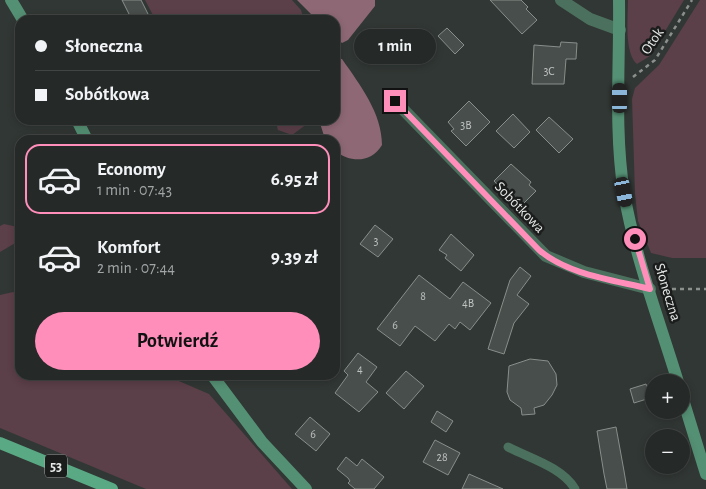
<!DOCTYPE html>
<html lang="pl">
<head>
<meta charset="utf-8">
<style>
	:root { --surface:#252927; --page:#2d312f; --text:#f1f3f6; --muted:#a3a6a7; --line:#424544; --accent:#ff8eba }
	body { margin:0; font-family:"Alegreya Sans",sans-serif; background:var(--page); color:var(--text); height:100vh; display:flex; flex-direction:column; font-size:19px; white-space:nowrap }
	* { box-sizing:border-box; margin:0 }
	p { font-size:16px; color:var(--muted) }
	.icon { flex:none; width:28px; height:28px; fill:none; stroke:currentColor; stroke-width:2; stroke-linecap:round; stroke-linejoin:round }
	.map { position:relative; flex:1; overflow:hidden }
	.panel { position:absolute; left:15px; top:135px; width:325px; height:245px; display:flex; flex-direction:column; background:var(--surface); border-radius:15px; box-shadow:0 2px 8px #0003,0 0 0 1px var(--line) }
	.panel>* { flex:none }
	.banner { position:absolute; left:15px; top:15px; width:325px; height:110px; border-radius:15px; box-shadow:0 2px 8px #0003,0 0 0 1px var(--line); display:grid; align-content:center; height:110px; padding:0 20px; background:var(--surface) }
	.controls { position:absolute; left:645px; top:374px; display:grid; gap:10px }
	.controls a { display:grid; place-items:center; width:45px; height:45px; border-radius:50%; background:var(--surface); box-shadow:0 2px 8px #0003,0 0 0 1px var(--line); font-size:25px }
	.end { position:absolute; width:22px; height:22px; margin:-11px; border:6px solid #ff8eba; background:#111; box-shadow:0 0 0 2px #111 }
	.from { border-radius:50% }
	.bubble { position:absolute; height:35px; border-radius:18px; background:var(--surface); box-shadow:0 2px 8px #0003,0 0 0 1px var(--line); font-size:16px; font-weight:700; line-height:35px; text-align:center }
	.car { position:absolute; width:15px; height:30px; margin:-15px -8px; border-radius:6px; box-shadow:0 0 4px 1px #0007; background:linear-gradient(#222 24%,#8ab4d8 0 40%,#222 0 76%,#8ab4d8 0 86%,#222 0) }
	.banner b { display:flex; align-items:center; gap:18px; height:48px; font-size:19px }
	.banner b+b { border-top:1px solid var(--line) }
	.banner i { width:12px; height:12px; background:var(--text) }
	ul { padding:9px 0 0; list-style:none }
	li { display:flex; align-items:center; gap:15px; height:70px; margin:0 10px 8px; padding:0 10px; border:2px solid transparent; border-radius:15px }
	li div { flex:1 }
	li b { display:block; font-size:19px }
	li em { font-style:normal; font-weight:700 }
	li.active { border-color:var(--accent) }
	li>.icon { width:45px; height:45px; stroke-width:1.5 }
	.primary-button { display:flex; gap:10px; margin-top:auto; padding:10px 20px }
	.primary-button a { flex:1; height:58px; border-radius:30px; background:var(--accent); color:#111; font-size:20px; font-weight:700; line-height:58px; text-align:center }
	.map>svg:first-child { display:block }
	.green { fill:#5b3f49 }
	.water { fill:#8e6875 }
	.building { fill:#484e4b; stroke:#888f8b }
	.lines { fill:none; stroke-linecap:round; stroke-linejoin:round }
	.path { stroke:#8b908d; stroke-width:2.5; stroke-dasharray:4 4; stroke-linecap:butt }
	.lane { stroke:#4b705e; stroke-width:9 }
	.street { stroke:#4b705e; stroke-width:12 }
	.secondary { stroke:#549074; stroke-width:12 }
	.primary { stroke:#59a984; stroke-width:12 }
	.route { stroke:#ff8eba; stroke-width:6 }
	.labels { text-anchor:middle; stroke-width:5; stroke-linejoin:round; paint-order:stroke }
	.number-label { font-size:12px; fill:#bec2c0 }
	.shield { fill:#1b1d1c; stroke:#a8acaa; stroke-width:1 }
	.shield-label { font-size:14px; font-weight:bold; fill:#e5e9e7 }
	.street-label { font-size:15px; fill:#e5e9e7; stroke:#1b1d1c }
</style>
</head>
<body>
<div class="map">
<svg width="706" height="489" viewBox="0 0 706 489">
	<rect width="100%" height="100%" fill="#313734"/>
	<g class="green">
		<polygon points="145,0 292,0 301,10 304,20 252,20 235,15 228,20 153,20 154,17"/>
		<path d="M628,0H684L650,56L637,64C624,53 628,17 628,0Z"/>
		<polygon points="700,0 706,0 706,258 672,258 651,253 638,221 635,194 632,99 635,88 659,65"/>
		<polygon points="275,120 307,120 307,124 292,135 278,130"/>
		<polygon points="4,224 18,227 20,237 17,242 0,252 0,226"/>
		<polygon points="13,292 20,296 20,375 165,375 209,394 292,489 146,489 0,428 0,295"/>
	</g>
	<g class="water">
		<polygon points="297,0 375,0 375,6 348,40 342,43 335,37 335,20 317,20"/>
		<path d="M335,58L342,59C360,85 382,113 382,145C371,163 351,163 335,151V140L325,139L319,120H335Z"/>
	</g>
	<g class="building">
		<polygon points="122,0 141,0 151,20 132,20"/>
		<polygon points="490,0 521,0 528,7 526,9 537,20 522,34"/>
		<polygon points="447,28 464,45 455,54 438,36"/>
		<polygon points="561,42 577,43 576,59 566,59 564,84 532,84 534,45 560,47"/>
		<polygon points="469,101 490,122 466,146 451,131 454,129 448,122"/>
		<polygon points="513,114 530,132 514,148 496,131"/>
		<polygon points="549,117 573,139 559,153 536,130"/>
		<polygon points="511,164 531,182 529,185 536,191 523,204 520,201 517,205 494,181"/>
		<polygon points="375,225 393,239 378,257 360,244"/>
		<polygon points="451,234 474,255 461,271 445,258 447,255 439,250"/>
		<polygon points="520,267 531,276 517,295 529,304 514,323 504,354 488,349 510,280"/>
		<polygon points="419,275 450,299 463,282 491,303 470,330 460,322 455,329 449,324 435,341 415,326 400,346 377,329"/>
		<polygon points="358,353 377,367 366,382 378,392 359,412 335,393 348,375 344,371"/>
		<polygon points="530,359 548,361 556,374 557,385 552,395 544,405 534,408 535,414 522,415 521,408 510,400 507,392 509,366"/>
		<polygon points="406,371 424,386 404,409 386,393"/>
		<polygon points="646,384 650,398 634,403 630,389"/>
		<polygon points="437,411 453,421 446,432 431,422"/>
		<polygon points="310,417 330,434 316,451 295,434"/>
		<polygon points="616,427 624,471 627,489 607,489 604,474 597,431"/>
		<polygon points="435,440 460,453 448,475 423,462"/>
		<polygon points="346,457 357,466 362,459 384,477 374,489 355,489 348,483 350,481 348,478 337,469"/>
		<polygon points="469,474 503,489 462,489"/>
	</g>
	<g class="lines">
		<g class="path">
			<polyline points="633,77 655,60 692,0"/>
			<polyline points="664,289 706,289"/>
		</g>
		<path class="lane" d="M508,447C529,458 562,467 575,489"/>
		<g class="street">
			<polyline points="561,0 590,19 620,30"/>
			<polyline points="395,101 546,256 584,272 650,289"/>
		</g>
		<g class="secondary">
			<polyline points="11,0 23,20"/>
			<path d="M619,0C620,64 614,130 624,193C635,257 659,320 678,382"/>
			<polyline points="77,120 87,140"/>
			<polyline points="212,375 262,442 306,489"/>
			<polyline points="681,393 706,474"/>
		</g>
		<polyline class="primary" points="0,443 112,489"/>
	</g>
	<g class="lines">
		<path class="route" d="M395,101L539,250C568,275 614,280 650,289L635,239"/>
	</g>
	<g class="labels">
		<g class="number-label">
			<text x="549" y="75">3C</text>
			<text x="466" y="129">3B</text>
			<text x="376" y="245">3</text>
			<text x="423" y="300">8</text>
			<text x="468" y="307">4B</text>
			<text x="395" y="329">6</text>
			<text x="360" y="373">4</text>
			<text x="313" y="438">6</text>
			<text x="442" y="461">28</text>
		</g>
		<rect class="shield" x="45" y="454.5" width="22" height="23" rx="4"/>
		<g class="shield-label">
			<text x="56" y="471">53</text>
		</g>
		<g class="street-label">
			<text transform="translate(652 41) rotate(-56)" y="5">Otok</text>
			<text transform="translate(520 207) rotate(46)" y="5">Sobótkowa</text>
			<text transform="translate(668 292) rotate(73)" y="5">Słoneczna</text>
		</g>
	</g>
</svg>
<div class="controls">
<a>+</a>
<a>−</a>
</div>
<i class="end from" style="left:635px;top:239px"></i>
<i class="end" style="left:395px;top:101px"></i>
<div class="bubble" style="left:354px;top:29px;width:82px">1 min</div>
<i class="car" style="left:620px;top:98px;rotate:0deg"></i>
<i class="car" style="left:624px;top:192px;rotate:169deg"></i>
<div class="banner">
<b><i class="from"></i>Słoneczna</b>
<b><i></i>Sobótkowa</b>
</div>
<section class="panel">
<ul>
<li class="active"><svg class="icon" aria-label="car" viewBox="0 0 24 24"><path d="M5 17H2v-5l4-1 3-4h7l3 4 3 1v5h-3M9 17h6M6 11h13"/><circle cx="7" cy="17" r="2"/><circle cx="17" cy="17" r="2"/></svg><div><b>Economy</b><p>1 min · 07:43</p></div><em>6.95 zł</em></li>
<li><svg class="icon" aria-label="car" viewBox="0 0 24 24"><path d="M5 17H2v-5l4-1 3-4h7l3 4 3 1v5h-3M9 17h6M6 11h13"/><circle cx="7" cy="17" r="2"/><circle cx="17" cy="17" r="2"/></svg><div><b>Komfort</b><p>2 min · 07:44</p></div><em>9.39 zł</em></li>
</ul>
<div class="primary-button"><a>Potwierdź</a></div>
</section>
</div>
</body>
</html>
